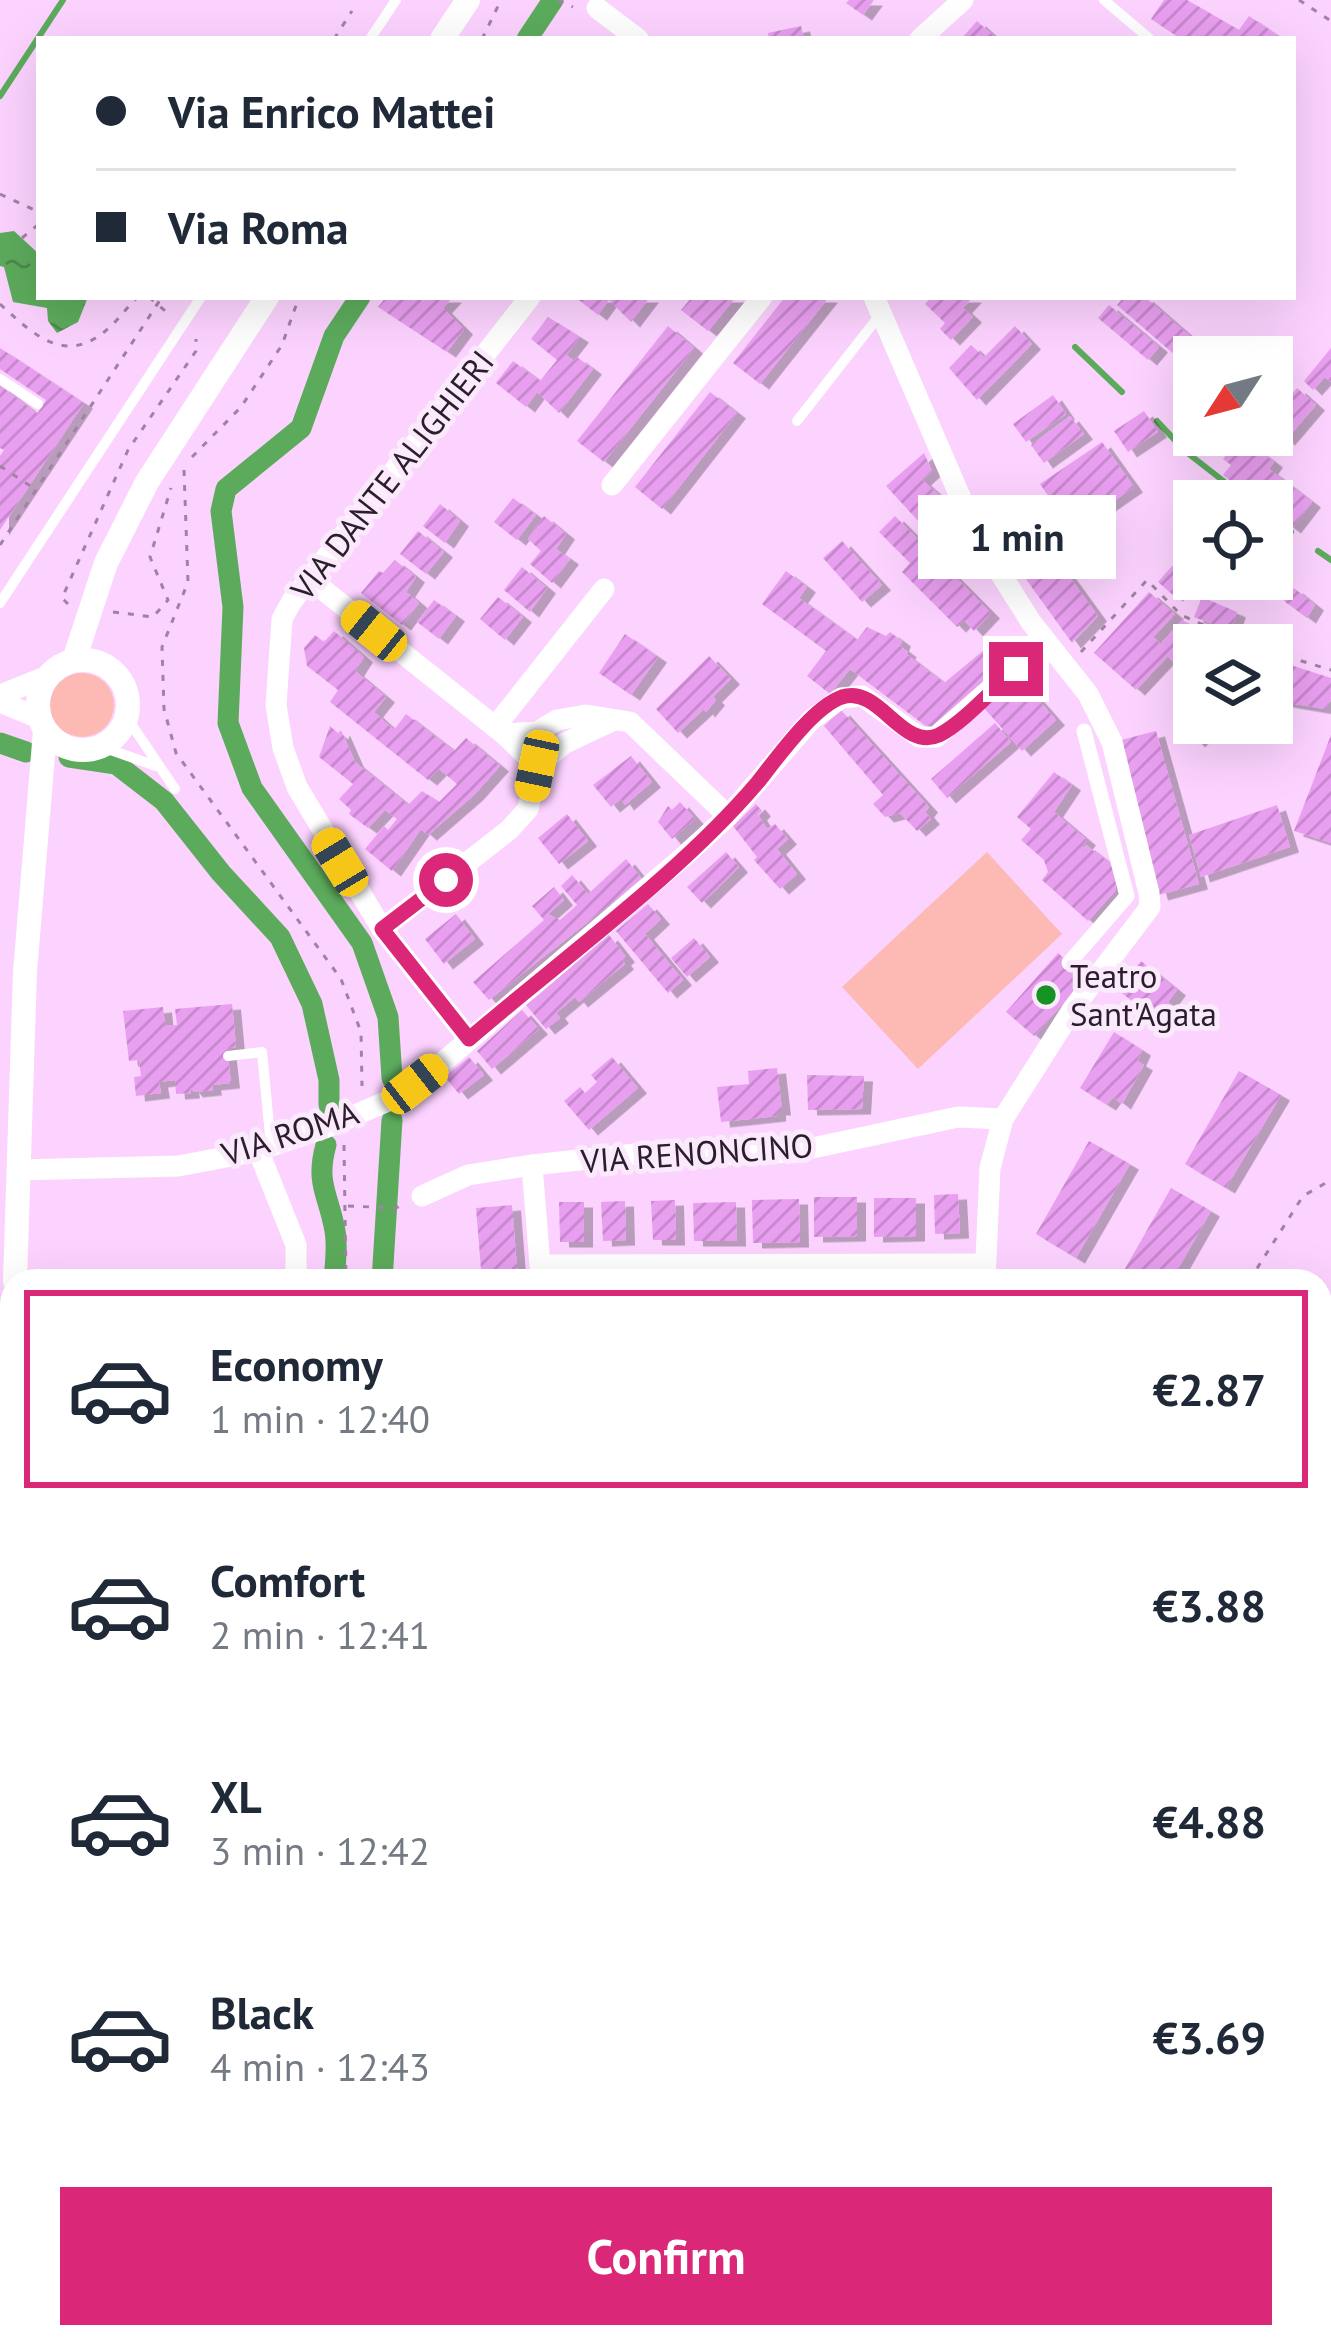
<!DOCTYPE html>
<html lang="en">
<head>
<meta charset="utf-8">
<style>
	:root { --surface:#fff; --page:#f2f2f3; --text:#1f2937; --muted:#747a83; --line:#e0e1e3; --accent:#db2777 }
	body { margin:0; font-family:"PT Sans",sans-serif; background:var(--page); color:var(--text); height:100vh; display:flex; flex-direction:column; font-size:45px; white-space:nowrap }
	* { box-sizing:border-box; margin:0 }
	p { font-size:39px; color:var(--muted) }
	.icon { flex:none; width:66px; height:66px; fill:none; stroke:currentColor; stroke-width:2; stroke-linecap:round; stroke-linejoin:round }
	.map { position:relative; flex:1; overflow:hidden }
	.side { position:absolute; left:0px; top:1269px; width:1332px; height:1080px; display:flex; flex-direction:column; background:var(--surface); border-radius:36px 36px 0 0; box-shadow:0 12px 48px #0002 }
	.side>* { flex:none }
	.banner { position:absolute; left:36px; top:36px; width:1260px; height:264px; border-radius:0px; box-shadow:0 12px 48px #0002; display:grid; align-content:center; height:264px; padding:0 60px; background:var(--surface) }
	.needle { width:78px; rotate:234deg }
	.buttons { position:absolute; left:1173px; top:336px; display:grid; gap:24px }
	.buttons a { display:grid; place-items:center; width:120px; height:120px; border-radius:0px; background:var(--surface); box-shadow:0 12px 48px #0002; font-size:60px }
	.end { position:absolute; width:54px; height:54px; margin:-27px; border:15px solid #db2777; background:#fff; box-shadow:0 0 0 6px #fff }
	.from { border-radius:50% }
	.bubble { position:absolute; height:84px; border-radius:0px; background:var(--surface); box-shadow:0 12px 48px #0002; font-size:39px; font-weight:700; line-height:84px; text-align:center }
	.car { position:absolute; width:36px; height:72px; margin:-36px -18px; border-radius:15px; box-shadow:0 0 9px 3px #0007; background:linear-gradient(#f5c518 24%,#345 0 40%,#f5c518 0 76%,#345 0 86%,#f5c518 0) }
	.banner b { display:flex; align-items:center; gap:42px; height:114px; font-size:45px }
	.banner b+b { border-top:3px solid var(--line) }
	.banner i { width:30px; height:30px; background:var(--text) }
	ul { padding:21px 0 0; list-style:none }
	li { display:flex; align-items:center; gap:36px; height:198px; margin:0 24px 18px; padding:0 36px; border:6px solid transparent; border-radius:0px }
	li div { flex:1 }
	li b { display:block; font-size:45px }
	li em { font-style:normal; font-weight:700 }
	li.on { border-color:var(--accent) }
	li>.icon { width:108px; height:108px; stroke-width:1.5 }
	.action { display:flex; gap:24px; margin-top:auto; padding:24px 60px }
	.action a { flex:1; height:138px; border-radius:0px; background:var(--accent); color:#fff; font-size:48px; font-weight:700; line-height:138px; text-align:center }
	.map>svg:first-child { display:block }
	.green { fill:#fdb9b4 }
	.water { fill:url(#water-ripples) }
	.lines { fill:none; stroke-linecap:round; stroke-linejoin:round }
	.stream { stroke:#5cab5c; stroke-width:6 }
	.canal { stroke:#5cab5c; stroke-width:21 }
	.building { fill:url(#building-hatch); filter:url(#shadow) }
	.path { stroke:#a083a2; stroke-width:3; stroke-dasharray:6 9; stroke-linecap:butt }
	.service { stroke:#fff; stroke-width:10 }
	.pedestrian { stroke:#fff; stroke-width:15 }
	.minor { stroke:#fff; stroke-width:21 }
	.tertiary { stroke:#fff; stroke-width:24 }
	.route { stroke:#db2777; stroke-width:15 }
	.poi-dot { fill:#149222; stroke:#faeafb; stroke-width:4.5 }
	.labels { text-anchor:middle; stroke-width:10; stroke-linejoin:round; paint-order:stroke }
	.street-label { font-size:33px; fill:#2c1d2d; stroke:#faeafb }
	.poi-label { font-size:33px; fill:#2c1d2d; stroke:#faeafb; text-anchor:start }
</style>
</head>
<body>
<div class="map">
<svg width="1331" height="2349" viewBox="0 0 1331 2349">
	<defs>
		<pattern id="water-ripples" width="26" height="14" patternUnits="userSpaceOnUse" patternTransform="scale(3)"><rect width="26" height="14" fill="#5cab5c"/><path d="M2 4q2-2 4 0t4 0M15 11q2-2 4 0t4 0" fill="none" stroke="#4c8b4c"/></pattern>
		<pattern id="building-hatch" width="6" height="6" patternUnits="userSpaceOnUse" patternTransform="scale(3)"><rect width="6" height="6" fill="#e99ff0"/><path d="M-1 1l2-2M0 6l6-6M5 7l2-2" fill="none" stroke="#c888ce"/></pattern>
		<filter id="shadow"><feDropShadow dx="9" dy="5.5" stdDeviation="0" flood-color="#0004"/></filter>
	</defs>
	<rect width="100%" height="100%" fill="#fcd3ff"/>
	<g class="green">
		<circle cx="82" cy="705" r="32"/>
		<polygon points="987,852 1062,934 918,1069 842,987"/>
		<path d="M12,2295V2337H76L69,2349H9C0,2331 0,2313 12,2295Z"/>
	</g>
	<polygon class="water" points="14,231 39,254 39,297 88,297 78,322 57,333 48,321 47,308 13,302 4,267 0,266 0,233"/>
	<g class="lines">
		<g class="stream">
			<polyline points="0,96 63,0"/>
			<polyline points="1075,347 1122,392"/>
			<polyline points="1157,421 1185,451 1249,501"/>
			<polyline points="1272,518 1291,532"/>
			<polyline points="1318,551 1331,560"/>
		</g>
		<g class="canal">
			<polyline points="527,39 553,0"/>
			<polyline points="360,297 334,336 301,428 226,489 221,511 233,607 228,723 252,788 362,943 388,1017 392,1078"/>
			<polyline points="0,743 26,752"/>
			<polyline points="69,757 116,764 164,801 221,873 280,937 312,1004 329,1080 329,1105"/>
			<path d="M326,1145C315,1184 329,1195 335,1231C338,1247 335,1265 334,1281"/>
			<polyline points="382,1281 392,1120"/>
			<polyline points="251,2337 254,2349"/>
		</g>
	</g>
	<g class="building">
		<polygon points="849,0 874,0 863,15 846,3"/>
		<polygon points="1164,0 1187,0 1239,30 1249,16 1283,39 1181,39 1151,19"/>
		<polygon points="977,21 997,39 961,39"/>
		<polygon points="801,26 804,39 769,39 768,33"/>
		<polygon points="386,297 417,297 423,301 426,297 453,297 443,308 464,329 447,352 378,307"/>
		<polygon points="575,297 650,297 631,322 609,300 598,315"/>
		<polygon points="692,297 736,297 708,331 681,310"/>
		<polygon points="785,297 829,297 760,384 733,363"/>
		<polygon points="931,297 973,297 963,308 973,317 951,340 940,329 945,323 925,304"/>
		<polygon points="1124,297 1145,297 1199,344 1183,362 1117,305"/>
		<polygon points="1109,305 1159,347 1148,360 1098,318"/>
		<polygon points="548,317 580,337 566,355 574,361 577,357 593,369 559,413 537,392 526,407 496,383 513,361 540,381 557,360 531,339"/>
		<polygon points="668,326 694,348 604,462 577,441"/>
		<polygon points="1015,326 1032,344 977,400 949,368 971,345 984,357"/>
		<polygon points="0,348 84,403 0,530 0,456 4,450 0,448 0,385 37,414 46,400 0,369"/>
		<polygon points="1331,348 1331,382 1325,377 1313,390 1304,381"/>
		<polygon points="1297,388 1316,405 1286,440 1272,428 1272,417"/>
		<polygon points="710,392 737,413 662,509 635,487"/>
		<polygon points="1053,395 1066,414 1026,442 1013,424"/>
		<polygon points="1144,411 1158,432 1128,452 1114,431"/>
		<polygon points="1070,416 1084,434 1044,463 1031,445"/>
		<polygon points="1240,436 1274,462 1269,469 1312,502 1292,528 1272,513 1272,501 1257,501 1223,475 1231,465 1223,459"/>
		<polygon points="1102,442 1134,487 1072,530 1040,484"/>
		<polygon points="924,453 932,471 922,480 958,512 933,537 886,486"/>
		<polygon points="513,498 536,515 517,540 494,522"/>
		<polygon points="440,504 460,521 445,543 423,526"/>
		<polygon points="1024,514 1098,616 1072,643 994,535"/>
		<polygon points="544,516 566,534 556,549 570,559 552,583 530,564 541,551 528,539"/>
		<polygon points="895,516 991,613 974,631 964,620 957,627 902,572 910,563 879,532"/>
		<polygon points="418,531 444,552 426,574 400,554"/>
		<polygon points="842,541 882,585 862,602 823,558"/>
		<polygon points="1194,541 1194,573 1174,596 1158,582"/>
		<polygon points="395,560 416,577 406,592 419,603 402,625 361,593 379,571 383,573"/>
		<polygon points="522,567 547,588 530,612 504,590"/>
		<polygon points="786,571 807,587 799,598 857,640 867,627 886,636 890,632 902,641 900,646 908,652 906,654 944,683 990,645 1006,660 931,730 850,669 830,694 807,676 826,651 762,604"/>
		<polygon points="1294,588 1315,605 1307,618 1284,601"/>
		<polygon points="1149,592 1175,614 1153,637 1161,644 1182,620 1231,645 1194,645 1194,660 1187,656 1177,666 1168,656 1136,690 1094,653"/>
		<polygon points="498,597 523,617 505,640 480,619"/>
		<polygon points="1202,597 1237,612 1230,631 1194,617"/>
		<polygon points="434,600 456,616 439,639 417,622"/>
		<polygon points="334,631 364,657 355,671 386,697 374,712 394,730 406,714 454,751 466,738 500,766 474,795 428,835 421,829 392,871 365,849 384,826 388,830 397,819 385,810 368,828 349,814 351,810 339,799 353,784 319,757 330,726 339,734 341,730 355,762 408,805 422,791 439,802 457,784 439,769 428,780 330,702 338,690 307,666 304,648 315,635 324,642"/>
		<polygon points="625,634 658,657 631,695 599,673"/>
		<polygon points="709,656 731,679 713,697 716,700 706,712 704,709 678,733 656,709"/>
		<polygon points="1272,659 1331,678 1331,700 1325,709 1272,700"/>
		<polygon points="1019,678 1056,720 1022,751 984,708"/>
		<polygon points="1194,704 1194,723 1215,723 1196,742 1177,721"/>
		<polygon points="841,710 929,807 925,812 931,819 917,831 900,813 885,817 873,804 883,795 824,726"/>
		<polygon points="995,723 1011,742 947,798 931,779"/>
		<polygon points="1156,731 1199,884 1159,895 1117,741"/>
		<polygon points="1331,735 1331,843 1294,831"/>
		<polygon points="631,756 652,782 625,805 621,799 611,807 593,785"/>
		<polygon points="1054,772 1072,785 1054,812 1087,840 1076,854 1086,845 1115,867 1116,890 1088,921 1042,880 1048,872 1044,860 1021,840 1031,829 1017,817"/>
		<polygon points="680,802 695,819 672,839 658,822 668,806 672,810"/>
		<polygon points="756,804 762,811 758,815 767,829 775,824 788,839 777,849 797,874 780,889 754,860 757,857 733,826"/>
		<polygon points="1277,805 1290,847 1201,877 1189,835"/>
		<polygon points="567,814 588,841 559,864 538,838"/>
		<polygon points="726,852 739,867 702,903 687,887"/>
		<polygon points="626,859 642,879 489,1000 473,982 544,920 532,906 554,887 564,900 548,914 560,920 577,905 561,886 572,875 588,894"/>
		<polygon points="648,904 661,919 645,934 683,980 668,993 616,931"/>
		<polygon points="456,914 475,939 444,964 425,939"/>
		<polygon points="609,935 626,957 622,960 625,964 579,1002 575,997 556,1013 560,1018 546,1029 526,1005"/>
		<polygon points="694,938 710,957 687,977 671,958"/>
		<polygon points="1058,953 1086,978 1034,1036 1006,1012"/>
		<polygon points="1141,961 1177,990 1168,1002 1173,1006 1160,1023 1118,990"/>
		<polygon points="232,1004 236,1047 227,1048 231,1083 212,1085 213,1090 194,1092 190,1087 191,1093 176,1094 175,1080 159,1082 161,1093 136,1096 134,1077 141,1076 139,1060 129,1061 123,1011 163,1007 165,1026 177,1025 175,1009"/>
		<polygon points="522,1010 539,1029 492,1069 477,1051"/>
		<polygon points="1114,1032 1142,1050 1137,1061 1144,1065 1122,1104 1113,1097 1107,1105 1080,1088"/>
		<polygon points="469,1057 484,1075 459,1094 445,1077"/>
		<polygon points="612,1057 638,1088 589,1130 564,1101 580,1087 585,1093 597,1082 591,1075"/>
		<polygon points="777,1068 782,1110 777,1110 777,1116 721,1122 717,1087 749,1084 748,1071"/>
		<polygon points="1239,1071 1281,1095 1226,1188 1185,1164"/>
		<polygon points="807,1075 864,1076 862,1109 808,1110"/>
		<polygon points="1089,1141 1130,1164 1076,1258 1036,1234"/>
		<polygon points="1171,1188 1211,1211 1171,1281 1118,1281"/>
		<polygon points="958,1194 960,1233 935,1234 934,1195"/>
		<polygon points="814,1197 857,1197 857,1236 814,1237"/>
		<polygon points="874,1198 916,1198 916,1236 874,1237"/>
		<polygon points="799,1199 800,1242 753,1243 752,1200"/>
		<polygon points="675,1200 676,1240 653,1240 651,1201"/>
		<polygon points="625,1201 626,1240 603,1241 601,1202"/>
		<polygon points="559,1202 584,1202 584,1242 560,1242"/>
		<polygon points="736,1202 737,1241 694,1241 693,1203"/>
		<polygon points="512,1205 518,1281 482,1281 476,1208"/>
	</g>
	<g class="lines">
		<g class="path">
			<polyline points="558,0 573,7"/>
			<polyline points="1299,0 1331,21"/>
			<polyline points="334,39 352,11"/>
			<polyline points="482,39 501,0"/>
			<polyline points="0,194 39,212"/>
			<polyline points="22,238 39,224"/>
			<polyline points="149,297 171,316"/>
			<path d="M0,304C36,337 68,368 112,325C121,316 128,306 138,297"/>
			<polyline points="192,457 241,407 282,345 299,297"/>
			<polyline points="0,466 35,489"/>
			<polyline points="184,470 188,582 162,647 164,709 176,753 341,979 361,1032 362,1086"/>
			<polyline points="0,545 162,297"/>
			<polyline points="68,604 62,598 128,450 196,351 196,339"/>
			<polyline points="113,612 153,617 168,600 150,557 171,488"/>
			<polyline points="1081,652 1147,580 1181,615 1249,645"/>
			<polyline points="1272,652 1331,670"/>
			<polyline points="344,1145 346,1281"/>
			<polyline points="348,1206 396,1208 404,1204"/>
			<polyline points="1249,1281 1303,1196 1331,1180"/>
			<polyline points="1320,1780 1331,1803"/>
			<polyline points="194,2337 198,2349"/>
			<polyline points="1072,2337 1086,2349"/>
		</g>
		<g class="service">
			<polyline points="1104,0 1150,39"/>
			<polyline points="370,39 396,0"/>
			<polyline points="0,379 38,404"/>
			<polyline points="797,421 879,316"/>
			<polyline points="0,603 201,297"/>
			<polyline points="127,718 175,789"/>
			<polyline points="102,747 156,766"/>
			<polyline points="228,1056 262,1052 271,1146"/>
		</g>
		<polyline class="pedestrian" points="1069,963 1127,896 1084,731"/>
		<g class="minor">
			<polyline points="597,8 638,39"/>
			<polyline points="920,39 963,0"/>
			<polyline points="874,297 978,538 1031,622 1088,694 1112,742 1149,893 1150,907 1072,1010 1003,1119 990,1168 985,1281"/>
			<polyline points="612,485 762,297"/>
			<polyline points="311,580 504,734 537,766 528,809 509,830 382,929"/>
			<polyline points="0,695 48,676"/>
			<polyline points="0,702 39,718"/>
			<polyline points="495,727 604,589"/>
			<polyline points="504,734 537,732 557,720 586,715 630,722 728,816"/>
			<polyline points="537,766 565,743 612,721"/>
			<polyline points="469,1039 382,929 297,787 283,748 276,705 282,619 292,601 530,297"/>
			<polyline points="258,1150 296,1245 296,1281"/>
			<polyline points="532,1165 540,1265 985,1264"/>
			<polyline points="18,1170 178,1166 253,1152 325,1128 395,1098 442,1063 688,853 728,816 811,720 841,698 862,696 919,737 936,737 1045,641"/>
			<polyline points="422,1196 468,1175 532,1165 654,1152 693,1156 794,1152 958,1117 1003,1119"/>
		</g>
		<g class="tertiary">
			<polyline points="442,39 468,0"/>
			<circle cx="83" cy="705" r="45"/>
			<polyline points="74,660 106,563 147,482 267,297"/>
			<polyline points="15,1281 25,972 45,731"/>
			<polyline points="0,2293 12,2282"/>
			<polyline points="83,2349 88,2337"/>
		</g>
	</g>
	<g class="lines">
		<path class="route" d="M446,880L382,929L469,1039C562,959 679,875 758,782C777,758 813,707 842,697C880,685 902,752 939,735C963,723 994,688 1016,669"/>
	</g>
	<circle class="poi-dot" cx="1046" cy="995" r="12"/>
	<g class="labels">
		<g class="street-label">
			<text transform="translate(392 475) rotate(-52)" y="12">VIA DANTE ALIGHIERI</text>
			<text transform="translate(290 1133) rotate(-18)" y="12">VIA ROMA</text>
			<text transform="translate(697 1153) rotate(-4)" y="12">VIA RENONCINO</text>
		</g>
		<g class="poi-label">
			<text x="1070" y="988">Teatro<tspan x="1070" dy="38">Sant'Agata</tspan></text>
		</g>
	</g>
</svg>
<div class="buttons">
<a><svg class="needle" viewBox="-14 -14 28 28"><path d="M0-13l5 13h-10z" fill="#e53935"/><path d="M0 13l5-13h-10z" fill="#747a83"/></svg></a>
<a><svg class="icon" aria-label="locate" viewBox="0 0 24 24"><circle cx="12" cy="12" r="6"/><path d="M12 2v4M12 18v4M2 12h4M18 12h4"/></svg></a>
<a><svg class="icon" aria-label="layers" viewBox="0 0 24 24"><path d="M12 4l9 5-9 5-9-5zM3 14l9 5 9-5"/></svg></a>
</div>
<i class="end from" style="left:446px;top:880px"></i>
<i class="end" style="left:1016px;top:669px"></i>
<div class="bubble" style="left:918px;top:495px;width:198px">1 min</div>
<i class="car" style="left:374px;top:631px;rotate:309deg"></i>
<i class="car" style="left:537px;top:766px;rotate:192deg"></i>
<i class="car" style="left:340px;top:862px;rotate:329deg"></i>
<i class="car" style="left:415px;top:1084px;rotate:52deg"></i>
<div class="banner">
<b><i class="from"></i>Via Enrico Mattei</b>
<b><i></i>Via Roma</b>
</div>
<section class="side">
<ul>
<li class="on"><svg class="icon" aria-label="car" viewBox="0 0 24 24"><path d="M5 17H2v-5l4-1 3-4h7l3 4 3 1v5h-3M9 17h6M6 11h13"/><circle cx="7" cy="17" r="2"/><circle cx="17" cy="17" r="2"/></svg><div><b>Economy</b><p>1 min · 12:40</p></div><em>€2.87</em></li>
<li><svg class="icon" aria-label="car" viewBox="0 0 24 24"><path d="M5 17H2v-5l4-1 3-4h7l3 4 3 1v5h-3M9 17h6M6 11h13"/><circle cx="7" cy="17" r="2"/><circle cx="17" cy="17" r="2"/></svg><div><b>Comfort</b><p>2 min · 12:41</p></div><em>€3.88</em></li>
<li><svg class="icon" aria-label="car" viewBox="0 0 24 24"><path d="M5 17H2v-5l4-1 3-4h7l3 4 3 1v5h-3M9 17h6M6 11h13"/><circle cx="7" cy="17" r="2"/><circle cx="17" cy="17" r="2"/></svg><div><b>XL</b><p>3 min · 12:42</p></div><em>€4.88</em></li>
<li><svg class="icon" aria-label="car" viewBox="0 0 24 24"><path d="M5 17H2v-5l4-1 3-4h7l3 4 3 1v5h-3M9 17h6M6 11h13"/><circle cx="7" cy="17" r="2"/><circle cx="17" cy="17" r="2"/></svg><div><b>Black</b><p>4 min · 12:43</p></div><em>€3.69</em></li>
</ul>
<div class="action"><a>Confirm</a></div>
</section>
</div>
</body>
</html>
